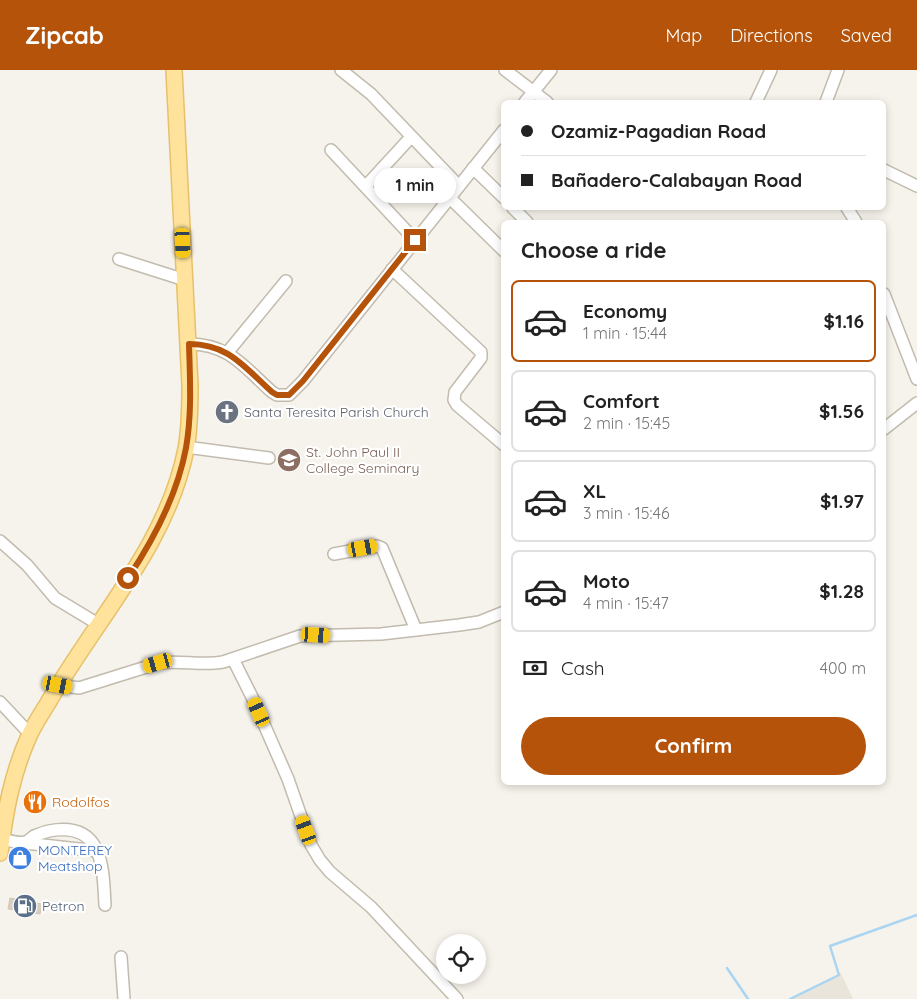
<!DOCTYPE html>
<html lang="en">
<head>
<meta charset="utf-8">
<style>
	:root { --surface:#fff; --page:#f2f2f2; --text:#222; --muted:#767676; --line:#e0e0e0; --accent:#b45309 }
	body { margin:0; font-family:Quicksand,sans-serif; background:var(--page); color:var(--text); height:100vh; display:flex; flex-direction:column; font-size:19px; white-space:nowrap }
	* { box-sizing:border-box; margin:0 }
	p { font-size:16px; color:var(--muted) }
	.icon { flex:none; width:28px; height:28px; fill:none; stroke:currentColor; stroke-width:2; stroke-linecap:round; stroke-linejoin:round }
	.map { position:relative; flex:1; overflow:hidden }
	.side { position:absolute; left:501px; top:150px; width:385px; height:565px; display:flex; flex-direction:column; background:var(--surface); border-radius:8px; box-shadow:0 2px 8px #0003 }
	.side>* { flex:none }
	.banner { position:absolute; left:501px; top:30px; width:385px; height:110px; border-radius:8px; box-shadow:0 2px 8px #0003; display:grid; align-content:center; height:110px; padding:0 20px; background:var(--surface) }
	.fabs { position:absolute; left:436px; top:864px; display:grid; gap:10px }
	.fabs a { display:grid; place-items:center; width:50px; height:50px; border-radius:50%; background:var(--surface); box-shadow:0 2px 8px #0003; font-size:25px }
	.end { position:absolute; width:22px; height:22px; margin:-11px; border:6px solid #b45309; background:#fff; box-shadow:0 0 0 2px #fff }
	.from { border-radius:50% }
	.bubble { position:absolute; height:35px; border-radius:18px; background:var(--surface); box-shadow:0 2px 8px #0003; font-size:16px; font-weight:800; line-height:35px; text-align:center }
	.car { position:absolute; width:15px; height:30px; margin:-15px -8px; border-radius:6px; box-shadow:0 0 4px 1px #0007; background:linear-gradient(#f5c518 24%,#345 0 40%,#f5c518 0 76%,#345 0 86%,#f5c518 0) }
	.banner b { display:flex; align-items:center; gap:18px; height:48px; font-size:19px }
	.banner b+b { border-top:1px solid var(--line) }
	.banner i { width:12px; height:12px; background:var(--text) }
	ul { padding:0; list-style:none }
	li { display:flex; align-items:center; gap:15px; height:82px; margin:0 10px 8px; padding:0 10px; border:2px solid var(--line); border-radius:8px }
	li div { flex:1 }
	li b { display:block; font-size:19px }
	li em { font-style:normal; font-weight:800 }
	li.current { border-color:var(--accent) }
	li>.icon { width:45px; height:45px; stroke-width:1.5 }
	h2 { padding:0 20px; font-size:22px; line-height:60px }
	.pay { display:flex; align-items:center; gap:12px; height:55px; padding:0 20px; font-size:19px }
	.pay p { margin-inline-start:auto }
	.cta { display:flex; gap:10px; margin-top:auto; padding:10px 20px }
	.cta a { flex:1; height:58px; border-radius:30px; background:var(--accent); color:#fff; font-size:20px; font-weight:800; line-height:58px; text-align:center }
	header { display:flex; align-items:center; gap:30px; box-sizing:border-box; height:70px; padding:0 25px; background:var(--accent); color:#fff }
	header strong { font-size:24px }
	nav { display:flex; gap:28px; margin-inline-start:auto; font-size:18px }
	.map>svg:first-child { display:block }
	.residential { fill:#eae5da }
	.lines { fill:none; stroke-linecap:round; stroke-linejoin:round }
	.stream { stroke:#a9d4f2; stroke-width:2.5 }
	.building { fill:#d8cfc1; stroke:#d3c7b4 }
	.minor-casing { stroke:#c2bbae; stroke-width:14 }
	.major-casing { stroke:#e6c16a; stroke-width:18 }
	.minor { stroke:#fff; stroke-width:11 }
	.major { stroke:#ffe39c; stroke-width:15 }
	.route { stroke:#b45309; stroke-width:6 }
	.labels { text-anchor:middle; stroke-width:4.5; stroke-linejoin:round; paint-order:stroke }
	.worship-label { font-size:14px; fill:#5b616d; stroke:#fff; text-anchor:start }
	.education-label { font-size:14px; fill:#785e54; stroke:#fff; text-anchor:start }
	.food-label { font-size:14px; fill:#c56008; stroke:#fff; text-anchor:start }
	.shop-label { font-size:14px; fill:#366cbe; stroke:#fff; text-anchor:start }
	.service-label { font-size:14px; fill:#4e5e75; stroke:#fff; text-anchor:start }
</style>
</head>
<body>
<header>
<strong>Zipcab</strong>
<nav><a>Map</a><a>Directions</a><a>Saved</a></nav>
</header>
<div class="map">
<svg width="917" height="929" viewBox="0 0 917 929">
	<rect width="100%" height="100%" fill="#f6f3ec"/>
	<polygon class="residential" points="841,903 853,929 792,929"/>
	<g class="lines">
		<g class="stream">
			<polyline points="727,898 748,929"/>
			<polyline points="790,929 839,905 830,876 917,845"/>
		</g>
	</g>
	<polygon class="building" points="10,828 42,834 40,844 8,839"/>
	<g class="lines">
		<g class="minor-casing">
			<g id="minor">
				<polyline points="341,0 371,24 459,116"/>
				<polyline points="505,0 547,32"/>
				<polyline points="525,32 551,0"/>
				<polyline points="756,32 771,0"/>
				<polyline points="826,32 838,0"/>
				<polyline points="331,80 415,170"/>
				<polyline points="473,98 504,128"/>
				<polyline points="884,100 917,116"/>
				<polyline points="366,116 411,67"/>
				<polyline points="450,128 504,181"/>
				<polyline points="513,138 527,152"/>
				<polyline points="847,138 856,152"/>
				<polyline points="119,189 185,210"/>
				<polyline points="392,199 481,282 481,288 455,322 454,330 457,335 504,375"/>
				<polyline points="884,224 917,309"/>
				<path d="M189,274C229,274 244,297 272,322L277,325H289L303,311L504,60"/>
				<polyline points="227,283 286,211"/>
				<polyline points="884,359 917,333"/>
				<polyline points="186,377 269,388"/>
				<polyline points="0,471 27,495 55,528 98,554"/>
				<polyline points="334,484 377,476 382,478 416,560"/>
				<polyline points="233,589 252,627 288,709 311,775 320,790 330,802 371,837 457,929"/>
				<path d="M58,615L79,618L159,593C180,590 202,596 223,592L300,566L381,564L459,555L479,552L504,542"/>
				<polyline points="0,632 30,664"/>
				<path d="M2,769C8,770 18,774 25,772C28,772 31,768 34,766C39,764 44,762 49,761C103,751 103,796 105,835"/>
				<polyline points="25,773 97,781"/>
				<polyline points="121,887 124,929"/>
			</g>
		</g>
		<g class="major-casing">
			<path id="major" d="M0,783C5,742 12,704 29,666C34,655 41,644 48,633C95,550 167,476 186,379C190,358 190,336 190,315L174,0"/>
		</g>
		<use href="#minor" class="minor"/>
		<use href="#major" class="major"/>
	</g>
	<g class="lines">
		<path class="route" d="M128,508C154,469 177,426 186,378C192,344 190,309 189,274C229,274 244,297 272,322L277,325H289L303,311L415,170"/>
	</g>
	<defs>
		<g id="church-disc" transform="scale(1.25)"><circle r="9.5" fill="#6b7280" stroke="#fff"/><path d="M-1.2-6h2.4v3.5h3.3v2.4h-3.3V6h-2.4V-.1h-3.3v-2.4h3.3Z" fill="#fff"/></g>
		<g id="university-disc" transform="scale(1.25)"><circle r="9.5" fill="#8d6e63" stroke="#fff"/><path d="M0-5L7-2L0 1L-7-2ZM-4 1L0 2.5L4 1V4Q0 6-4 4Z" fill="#fff"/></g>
		<g id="restaurant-disc" transform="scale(1.25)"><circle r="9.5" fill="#e8710a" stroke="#fff"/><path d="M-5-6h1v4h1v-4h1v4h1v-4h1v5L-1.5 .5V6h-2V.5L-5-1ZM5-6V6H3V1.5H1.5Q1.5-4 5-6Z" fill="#fff"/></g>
		<g id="shop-disc" transform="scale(1.25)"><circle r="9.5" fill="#3f7fe0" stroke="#fff"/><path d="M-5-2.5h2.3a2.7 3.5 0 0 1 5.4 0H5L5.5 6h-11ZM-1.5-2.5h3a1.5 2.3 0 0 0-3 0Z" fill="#fff"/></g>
		<g id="fuel-disc" transform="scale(1.25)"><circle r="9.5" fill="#5c6f8a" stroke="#fff"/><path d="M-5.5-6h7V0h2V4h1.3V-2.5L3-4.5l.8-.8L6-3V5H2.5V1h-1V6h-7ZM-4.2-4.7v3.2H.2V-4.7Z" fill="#fff"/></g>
	</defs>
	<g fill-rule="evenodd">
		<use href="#church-disc" x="227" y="342"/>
		<use href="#university-disc" x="289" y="390"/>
		<use href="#restaurant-disc" x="35" y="732"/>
		<use href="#shop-disc" x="20" y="788"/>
		<use href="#fuel-disc" x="25" y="836"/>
	</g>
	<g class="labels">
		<g class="worship-label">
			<text x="244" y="347">Santa Teresita Parish Church</text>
		</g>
		<g class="education-label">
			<text x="306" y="387">St. John Paul II<tspan x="306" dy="16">College Seminary</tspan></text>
		</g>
		<g class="food-label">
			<text x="52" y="737">Rodolfos</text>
		</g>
		<g class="shop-label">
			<text x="38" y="785">MONTEREY<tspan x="38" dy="16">Meatshop</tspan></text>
		</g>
		<g class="service-label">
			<text x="42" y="841">Petron</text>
		</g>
	</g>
</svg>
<div class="fabs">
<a><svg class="icon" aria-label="locate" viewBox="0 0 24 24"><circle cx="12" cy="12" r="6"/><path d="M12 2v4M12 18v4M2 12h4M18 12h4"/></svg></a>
</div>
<i class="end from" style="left:128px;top:508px"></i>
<i class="end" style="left:415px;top:170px"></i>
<div class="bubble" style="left:374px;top:98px;width:82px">1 min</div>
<i class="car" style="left:183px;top:173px;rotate:177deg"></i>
<i class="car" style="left:363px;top:478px;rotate:80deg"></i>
<i class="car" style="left:316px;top:565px;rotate:93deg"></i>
<i class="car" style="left:158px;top:593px;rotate:254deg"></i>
<i class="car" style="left:58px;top:615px;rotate:101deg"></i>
<i class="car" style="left:259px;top:642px;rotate:336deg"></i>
<i class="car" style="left:306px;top:760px;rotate:340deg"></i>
<div class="banner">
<b><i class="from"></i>Ozamiz-Pagadian Road</b>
<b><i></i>Bañadero-Calabayan Road</b>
</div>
<section class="side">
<h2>Choose a ride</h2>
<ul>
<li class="current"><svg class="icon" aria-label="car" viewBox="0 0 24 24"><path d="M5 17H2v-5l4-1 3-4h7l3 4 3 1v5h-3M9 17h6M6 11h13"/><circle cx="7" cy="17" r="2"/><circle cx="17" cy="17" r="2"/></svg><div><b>Economy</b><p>1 min · 15:44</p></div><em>$1.16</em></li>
<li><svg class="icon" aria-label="car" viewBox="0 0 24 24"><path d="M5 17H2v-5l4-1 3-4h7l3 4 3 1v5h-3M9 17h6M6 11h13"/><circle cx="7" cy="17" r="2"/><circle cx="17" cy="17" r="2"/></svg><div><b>Comfort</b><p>2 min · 15:45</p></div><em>$1.56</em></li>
<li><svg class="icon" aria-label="car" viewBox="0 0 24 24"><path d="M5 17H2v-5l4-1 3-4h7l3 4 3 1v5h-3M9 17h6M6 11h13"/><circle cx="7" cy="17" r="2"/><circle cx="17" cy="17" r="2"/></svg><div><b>XL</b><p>3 min · 15:46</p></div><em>$1.97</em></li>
<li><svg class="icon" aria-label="car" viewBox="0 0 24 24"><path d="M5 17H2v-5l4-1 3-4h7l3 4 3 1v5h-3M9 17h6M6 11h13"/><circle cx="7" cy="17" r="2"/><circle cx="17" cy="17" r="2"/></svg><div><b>Moto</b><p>4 min · 15:47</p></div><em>$1.28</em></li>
</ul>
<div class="pay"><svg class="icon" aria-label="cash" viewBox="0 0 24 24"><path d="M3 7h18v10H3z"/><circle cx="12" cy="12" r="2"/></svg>Cash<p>400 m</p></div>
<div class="cta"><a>Confirm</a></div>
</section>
</div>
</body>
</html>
